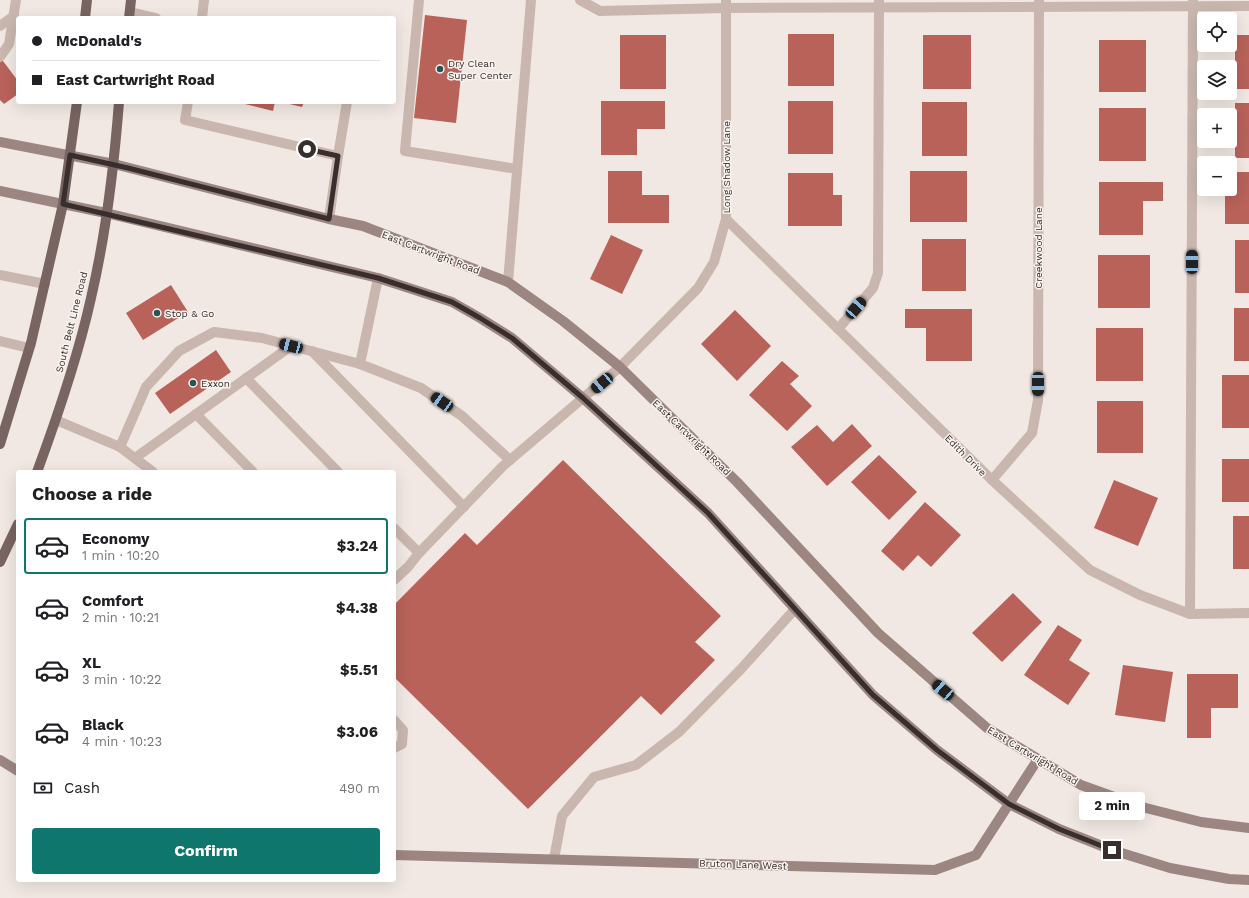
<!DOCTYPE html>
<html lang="en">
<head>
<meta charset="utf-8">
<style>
	:root { --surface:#fff; --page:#f6f6f6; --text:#202124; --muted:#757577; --line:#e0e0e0; --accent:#0f766e }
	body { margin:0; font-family:"Work Sans",sans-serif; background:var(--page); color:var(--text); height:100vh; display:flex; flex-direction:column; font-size:15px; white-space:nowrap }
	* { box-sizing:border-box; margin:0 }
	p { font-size:13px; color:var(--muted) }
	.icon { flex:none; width:22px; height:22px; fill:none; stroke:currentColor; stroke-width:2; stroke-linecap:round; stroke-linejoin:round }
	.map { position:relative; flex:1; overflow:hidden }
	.drawer { position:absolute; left:16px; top:470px; width:380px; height:412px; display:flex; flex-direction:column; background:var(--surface); border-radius:4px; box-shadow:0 4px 16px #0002 }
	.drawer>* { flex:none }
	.top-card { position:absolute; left:16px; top:16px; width:380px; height:88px; border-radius:4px; box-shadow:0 4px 16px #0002; display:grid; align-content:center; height:88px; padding:0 16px; background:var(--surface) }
	.tools { position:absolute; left:1197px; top:12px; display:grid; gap:8px }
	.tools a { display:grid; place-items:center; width:40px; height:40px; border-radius:4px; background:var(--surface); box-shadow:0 4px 16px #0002; font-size:20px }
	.end { position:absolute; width:18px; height:18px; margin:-9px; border:5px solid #382e2d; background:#fff; box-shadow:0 0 0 2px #fff }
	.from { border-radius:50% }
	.bubble { position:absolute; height:28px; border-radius:4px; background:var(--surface); box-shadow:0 4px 16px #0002; font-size:13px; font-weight:700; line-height:28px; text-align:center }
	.car { position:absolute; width:12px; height:24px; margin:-12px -6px; border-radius:5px; box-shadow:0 0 3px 1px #0007; background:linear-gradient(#222 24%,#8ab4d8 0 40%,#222 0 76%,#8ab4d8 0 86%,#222 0) }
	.top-card b { display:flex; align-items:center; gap:14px; height:38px; font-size:15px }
	.top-card b+b { border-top:1px solid var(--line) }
	.top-card i { width:10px; height:10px; background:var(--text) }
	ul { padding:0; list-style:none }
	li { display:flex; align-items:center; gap:12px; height:56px; margin:0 8px 6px; padding:0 8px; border:2px solid transparent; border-radius:4px }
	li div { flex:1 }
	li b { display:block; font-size:15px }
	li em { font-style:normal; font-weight:700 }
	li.active { border-color:var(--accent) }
	li>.icon { width:36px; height:36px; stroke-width:1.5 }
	h2 { padding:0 16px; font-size:18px; line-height:48px }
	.pay { display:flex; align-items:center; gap:10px; height:44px; padding:0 16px; font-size:15px }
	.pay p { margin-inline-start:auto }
	.action { display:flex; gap:8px; margin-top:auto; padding:8px 16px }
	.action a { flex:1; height:46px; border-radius:4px; background:var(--accent); color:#fff; font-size:16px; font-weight:700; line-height:46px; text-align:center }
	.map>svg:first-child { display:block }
	.building { fill:#b8625a }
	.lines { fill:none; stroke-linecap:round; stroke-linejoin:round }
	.lane { stroke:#c9b7af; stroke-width:10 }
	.street { stroke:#c9b7af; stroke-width:10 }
	.secondary { stroke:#9c8681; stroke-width:10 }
	.primary { stroke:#786460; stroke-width:10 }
	.route { stroke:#382e2d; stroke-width:5 }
	.poi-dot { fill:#265651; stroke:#f9f3ef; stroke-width:1.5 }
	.labels { text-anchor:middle; stroke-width:3; stroke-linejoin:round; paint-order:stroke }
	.poi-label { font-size:10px; fill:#382e2d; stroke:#f9f3ef; text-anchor:start }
	.street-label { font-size:10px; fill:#382e2d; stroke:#f9f3ef }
</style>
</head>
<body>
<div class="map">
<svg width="1249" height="898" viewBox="0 0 1249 898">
	<rect width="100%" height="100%" fill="#f1e8e3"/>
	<g class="building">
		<polygon points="425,15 467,20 456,123 414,118"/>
		<rect x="788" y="34" width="46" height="52"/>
		<rect x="620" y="35" width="46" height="54"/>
		<rect x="923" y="35" width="48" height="54"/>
		<rect x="1235" y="35" width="14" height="54"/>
		<rect x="1099" y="40" width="47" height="52"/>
		<polygon points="0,57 18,81 18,94 4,104 0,100"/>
		<polygon points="601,101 665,101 665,129 637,129 637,155 601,155"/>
		<rect x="788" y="101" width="45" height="53"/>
		<polygon points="237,102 275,102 273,111"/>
		<polygon points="281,102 304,102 302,107"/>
		<rect x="922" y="102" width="45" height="54"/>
		<rect x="1235" y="103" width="14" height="55"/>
		<rect x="1099" y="108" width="47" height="53"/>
		<polygon points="608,171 642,171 642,195 669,195 669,223 608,223"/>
		<rect x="910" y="171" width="57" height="51"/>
		<polygon points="1230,172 1249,172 1249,224 1225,224 1225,194 1216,194 1216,189 1230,189"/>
		<polygon points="788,173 833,173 833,195 842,195 842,226 788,226"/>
		<polygon points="1099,182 1163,182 1163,201 1143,201 1143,235 1099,235"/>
		<polygon points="611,235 643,250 622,294 590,279"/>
		<rect x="922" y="239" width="44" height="52"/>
		<rect x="1235" y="240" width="14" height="53"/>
		<rect x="1098" y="255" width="52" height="53"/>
		<polygon points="171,285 188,312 143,340 126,313"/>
		<rect x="1234" y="308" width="15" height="53"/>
		<polygon points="905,309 972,309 972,361 926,361 926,328 905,328"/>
		<polygon points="735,310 771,346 737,381 701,344"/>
		<rect x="1096" y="328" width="47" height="53"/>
		<polygon points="216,350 231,372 170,414 155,393"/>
		<polygon points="782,361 799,376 790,384 812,406 787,431 749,395"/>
		<rect x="1222" y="375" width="27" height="53"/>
		<rect x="1097" y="401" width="46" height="52"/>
		<polygon points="852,424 872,446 827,486 791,447 817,425 833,442"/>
		<polygon points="879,455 917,492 889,520 851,482"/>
		<rect x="1222" y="459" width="27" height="43"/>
		<polygon points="563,460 721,616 695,642 715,660 661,715 641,696 528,809 394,677 394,605 465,533 477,545"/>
		<polygon points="1114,480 1158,498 1138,546 1094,528"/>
		<polygon points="925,502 961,535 931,567 918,555 903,571 881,551"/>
		<rect x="1233" y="516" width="16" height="53"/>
		<polygon points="1013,593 1042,622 1002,662 972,633"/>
		<polygon points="1058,625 1082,640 1069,660 1090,673 1068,705 1024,675"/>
		<polygon points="1123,665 1173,672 1165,722 1115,715"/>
		<polygon points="1187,674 1238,674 1238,708 1211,708 1211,738 1187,738"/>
	</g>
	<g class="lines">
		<g class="lane">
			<polyline points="419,0 405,151 517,169"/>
			<polyline points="580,0 600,11 726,8 1249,6"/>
			<polyline points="130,12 156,18"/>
			<polyline points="202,18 204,0"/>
			<polyline points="0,26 14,16"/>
			<polyline points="0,57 9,44 16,0"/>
			<polyline points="188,102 185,120 338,156 347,102"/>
			<polyline points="329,219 338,156"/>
			<polyline points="0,275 45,284"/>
			<polyline points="508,282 531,0"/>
			<polyline points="838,329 873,288 878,273 879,0"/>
			<polyline points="0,341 29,348"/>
			<polyline points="312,351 464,507"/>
			<polyline points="360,364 378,278"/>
			<polyline points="246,378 338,472"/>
			<polyline points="196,414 253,472"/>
			<polyline points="56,420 120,447 153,472"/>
			<polyline points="120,447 146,387 179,351 214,332 262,338 360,364 421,388 462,416 510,460"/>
			<polyline points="135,458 291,346"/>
			<polyline points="394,528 419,553"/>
			<polyline points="394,580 408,567 419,553 503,466 583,398"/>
			<polyline points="1190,614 1193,0"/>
			<polyline points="394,720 403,730 402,744 394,748"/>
			<polyline points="554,859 562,816 594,777 636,765 679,732 741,669 795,609"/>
		</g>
		<g class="street">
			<polyline points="726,219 992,480 1090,570 1140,595 1190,614 1249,613"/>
			<polyline points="583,398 620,367 698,288 714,262 726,219 726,0"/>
			<polyline points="992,480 1032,433 1038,400 1039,0"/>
		</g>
		<g class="secondary">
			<polyline points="0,142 114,164 329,219 363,226 508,282 563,321 620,367 737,482 878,633 987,728 1081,785 1142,807 1201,822 1249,828"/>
			<polyline points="0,191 106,213 378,278 452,302 480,318 512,338 583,398 708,513 873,695 937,750 1009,804 1059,829 1112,850 1170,868 1229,879 1249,880"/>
			<polyline points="0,760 18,771"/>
			<polyline points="394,855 935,870 976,855 1038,759"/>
		</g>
		<g class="primary">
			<polyline points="85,18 87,0"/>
			<polyline points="129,18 131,0"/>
			<polyline points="0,444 31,343 63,204 77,102"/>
			<path d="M37,472C58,415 78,357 91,298C106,234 114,167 119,102"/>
			<polyline points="0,562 18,524"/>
		</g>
	</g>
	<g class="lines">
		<polyline class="route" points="307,149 338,156 329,219 128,168 70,155 63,204 378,278 452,302 480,318 512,338 583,398 708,513 873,695 937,750 1009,804 1059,829 1112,850"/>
	</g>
	<g class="poi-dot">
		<circle cx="440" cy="69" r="4"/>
		<circle cx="157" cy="313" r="4"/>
		<circle cx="193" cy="383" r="4"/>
	</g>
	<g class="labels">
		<g class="poi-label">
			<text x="448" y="67">Dry Clean<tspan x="448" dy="12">Super Center</tspan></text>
			<text x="165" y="317">Stop &amp; Go</text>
			<text x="201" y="387">Exxon</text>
		</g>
		<g class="street-label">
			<text transform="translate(726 167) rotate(-90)" y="4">Long Shadow Lane</text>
			<text transform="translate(1038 248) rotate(-90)" y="4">Creekwood Lane</text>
			<text transform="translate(431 252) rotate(21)" y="4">East Cartwright Road</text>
			<text transform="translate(71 322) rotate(-76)" y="4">South Belt Line Road</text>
			<text transform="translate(692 437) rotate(44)" y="4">East Cartwright Road</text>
			<text transform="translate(966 455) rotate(45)" y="4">Edith Drive</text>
			<text transform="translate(1033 755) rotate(31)" y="4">East Cartwright Road</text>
			<text transform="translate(743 864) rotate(2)" y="4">Bruton Lane West</text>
		</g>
	</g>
</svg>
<div class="tools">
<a><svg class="icon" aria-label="locate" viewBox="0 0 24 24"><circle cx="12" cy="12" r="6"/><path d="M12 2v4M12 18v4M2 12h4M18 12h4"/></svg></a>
<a><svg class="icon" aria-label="layers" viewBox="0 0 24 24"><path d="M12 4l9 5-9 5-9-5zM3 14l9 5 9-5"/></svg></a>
<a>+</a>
<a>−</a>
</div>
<i class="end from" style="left:307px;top:149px"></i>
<i class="end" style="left:1112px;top:850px"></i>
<div class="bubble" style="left:1079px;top:792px;width:66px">2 min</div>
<i class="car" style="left:1192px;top:262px;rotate:0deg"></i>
<i class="car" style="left:856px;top:308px;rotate:41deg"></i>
<i class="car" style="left:291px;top:346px;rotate:285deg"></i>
<i class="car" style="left:602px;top:383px;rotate:230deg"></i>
<i class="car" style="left:1038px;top:384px;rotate:180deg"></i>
<i class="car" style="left:442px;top:402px;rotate:304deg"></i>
<i class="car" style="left:943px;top:690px;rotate:311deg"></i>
<div class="top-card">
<b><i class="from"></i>McDonald's</b>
<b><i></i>East Cartwright Road</b>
</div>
<section class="drawer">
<h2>Choose a ride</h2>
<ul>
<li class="active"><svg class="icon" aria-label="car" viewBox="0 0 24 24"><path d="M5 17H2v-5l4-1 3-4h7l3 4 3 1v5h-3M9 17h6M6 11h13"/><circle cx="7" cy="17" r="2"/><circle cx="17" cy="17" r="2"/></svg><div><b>Economy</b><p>1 min · 10:20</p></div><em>$3.24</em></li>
<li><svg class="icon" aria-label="car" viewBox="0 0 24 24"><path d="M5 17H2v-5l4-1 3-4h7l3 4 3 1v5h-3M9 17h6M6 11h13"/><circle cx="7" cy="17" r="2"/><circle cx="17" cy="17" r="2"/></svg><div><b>Comfort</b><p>2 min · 10:21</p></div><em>$4.38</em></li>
<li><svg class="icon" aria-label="car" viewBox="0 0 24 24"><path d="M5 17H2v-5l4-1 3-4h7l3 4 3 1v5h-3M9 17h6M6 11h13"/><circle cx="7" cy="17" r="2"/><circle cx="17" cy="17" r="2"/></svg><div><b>XL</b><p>3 min · 10:22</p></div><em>$5.51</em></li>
<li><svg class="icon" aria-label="car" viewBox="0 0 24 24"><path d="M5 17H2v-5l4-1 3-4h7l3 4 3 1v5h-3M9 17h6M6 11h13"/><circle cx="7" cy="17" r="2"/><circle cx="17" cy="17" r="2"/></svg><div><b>Black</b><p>4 min · 10:23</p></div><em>$3.06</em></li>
</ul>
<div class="pay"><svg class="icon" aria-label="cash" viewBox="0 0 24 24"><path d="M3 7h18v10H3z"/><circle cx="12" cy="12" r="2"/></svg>Cash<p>490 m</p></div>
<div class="action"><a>Confirm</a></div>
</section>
</div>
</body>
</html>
